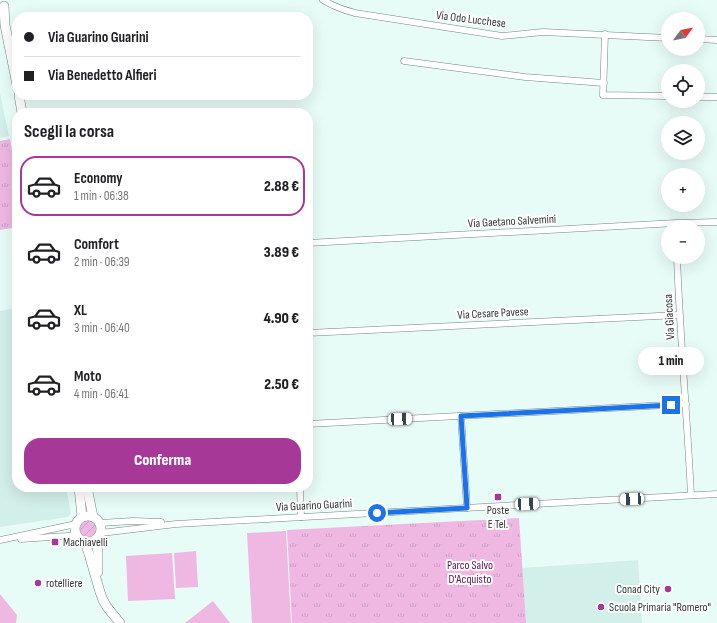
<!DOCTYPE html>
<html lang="it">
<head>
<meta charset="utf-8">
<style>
	:root { --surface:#fff; --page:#f6f6f6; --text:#202124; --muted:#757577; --line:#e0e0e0; --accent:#a63897 }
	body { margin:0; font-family:"Sofia Sans Condensed",sans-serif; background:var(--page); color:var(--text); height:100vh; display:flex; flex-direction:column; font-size:15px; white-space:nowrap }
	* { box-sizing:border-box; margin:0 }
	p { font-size:13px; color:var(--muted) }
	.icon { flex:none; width:22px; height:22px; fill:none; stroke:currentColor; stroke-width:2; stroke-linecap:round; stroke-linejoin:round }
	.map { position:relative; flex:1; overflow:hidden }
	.drawer { position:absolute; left:12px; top:108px; width:301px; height:384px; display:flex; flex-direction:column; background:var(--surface); border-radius:16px; box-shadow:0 4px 16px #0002 }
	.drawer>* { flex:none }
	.guide { position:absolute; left:12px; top:12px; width:301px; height:88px; border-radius:16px; box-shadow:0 4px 16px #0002; display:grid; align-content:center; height:88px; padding:0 12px; background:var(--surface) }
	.needle { width:26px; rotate:58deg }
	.buttons { position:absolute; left:661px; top:12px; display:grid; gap:8px }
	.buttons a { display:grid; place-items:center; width:44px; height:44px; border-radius:50%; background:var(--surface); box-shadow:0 4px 16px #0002; font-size:20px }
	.end { position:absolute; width:18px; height:18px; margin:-9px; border:5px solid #1a73e8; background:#fff; box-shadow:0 0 0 2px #fff }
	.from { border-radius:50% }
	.bubble { position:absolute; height:28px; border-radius:14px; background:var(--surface); box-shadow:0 4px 16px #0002; font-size:13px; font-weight:800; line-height:28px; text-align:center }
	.car { position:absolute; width:12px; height:24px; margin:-12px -6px; border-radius:5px; box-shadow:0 0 3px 1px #0007; background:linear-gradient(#fff 24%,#345 0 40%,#fff 0 76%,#345 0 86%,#fff 0) }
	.guide b { display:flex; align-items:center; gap:14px; height:38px; font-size:15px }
	.guide b+b { border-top:1px solid var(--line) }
	.guide i { width:10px; height:10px; background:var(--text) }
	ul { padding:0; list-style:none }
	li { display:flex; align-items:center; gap:12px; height:60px; margin:0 8px 6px; padding:0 4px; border:2px solid transparent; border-radius:16px }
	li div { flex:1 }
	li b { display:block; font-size:15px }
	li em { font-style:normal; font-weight:800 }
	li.on { border-color:var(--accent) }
	li>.icon { width:36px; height:36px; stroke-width:1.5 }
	h2 { padding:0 12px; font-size:18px; line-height:48px }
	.button { display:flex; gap:8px; margin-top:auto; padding:8px 12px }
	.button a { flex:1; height:46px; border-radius:16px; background:var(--accent); color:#fff; font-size:16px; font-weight:800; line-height:46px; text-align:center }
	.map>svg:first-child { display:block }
	.built { fill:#d3efe9 }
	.grass { fill:url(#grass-tufts) }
	.garden { fill:url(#garden-furrows) }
	.pitch { fill:#eeb8e3 }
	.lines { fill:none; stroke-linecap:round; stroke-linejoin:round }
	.street-casing { stroke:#738581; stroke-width:7 }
	.secondary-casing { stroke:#738581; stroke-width:10 }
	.street { stroke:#fff; stroke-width:6 }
	.secondary { stroke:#fff; stroke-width:9 }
	.route { stroke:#1a73e8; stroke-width:5 }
	.poi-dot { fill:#a63897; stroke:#fff; stroke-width:1.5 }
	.labels { text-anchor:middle; stroke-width:4; stroke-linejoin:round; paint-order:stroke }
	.street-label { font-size:12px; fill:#2f3735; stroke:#fff }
	.poi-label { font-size:12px; fill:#2f3735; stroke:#fff; text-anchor:start }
	.park-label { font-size:12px; fill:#5d1454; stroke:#fff }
</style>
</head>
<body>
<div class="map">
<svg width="717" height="623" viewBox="0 0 717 623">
	<defs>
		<pattern id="grass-tufts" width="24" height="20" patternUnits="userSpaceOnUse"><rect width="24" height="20" fill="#eeb8e3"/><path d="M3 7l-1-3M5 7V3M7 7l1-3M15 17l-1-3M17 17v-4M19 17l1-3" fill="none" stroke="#cc9fc3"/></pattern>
		<pattern id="garden-furrows" width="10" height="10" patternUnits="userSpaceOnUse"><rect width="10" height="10" fill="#eeb8e3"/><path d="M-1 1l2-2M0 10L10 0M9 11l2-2" fill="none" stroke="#cc9fc3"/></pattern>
	</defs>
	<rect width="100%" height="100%" fill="#e8fcf7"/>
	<g class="built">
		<polygon points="0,93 9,136 0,138"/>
		<polygon points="17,308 17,487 66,487 71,513 68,517 0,527 0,311"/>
		<polygon points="638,560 642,623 526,623 522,568"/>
	</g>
	<g class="grass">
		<polygon points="10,139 17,181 17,227 0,230 0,141"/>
		<polygon points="519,518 526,623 292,623 287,530"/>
	</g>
	<circle class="garden" cx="88" cy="529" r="8"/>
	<g class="pitch">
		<polygon points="286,531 291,623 252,623 247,533"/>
		<polygon points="196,551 198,587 176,588 174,553"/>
		<polygon points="172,553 175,599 128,601 126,556"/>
		<polygon points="0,594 17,615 16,623 0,623"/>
		<polygon points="213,601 230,623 185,623"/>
	</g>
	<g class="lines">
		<g class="street-casing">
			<g id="street">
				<path d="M323,0C333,6 343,10 355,13L502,36L543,32L668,38"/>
				<polyline points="605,34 603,95 668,96"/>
				<polyline points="698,39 717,40"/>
				<polyline points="404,61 525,77 604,83"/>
				<polyline points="698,97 717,97"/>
				<polyline points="308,243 676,223 717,222"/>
				<path d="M677,257C680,336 687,416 691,495"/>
				<polyline points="308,333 679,315"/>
				<polyline points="461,416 467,508"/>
				<polyline points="308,424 686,404"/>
				<polyline points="300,487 301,517"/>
				<polyline points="100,523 133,521 161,522"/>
				<polyline points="101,533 176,524 717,494"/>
				<polyline points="21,539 66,536 76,535"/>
				<polyline points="0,540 76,524"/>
			</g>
		</g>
		<g class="secondary-casing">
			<g id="secondary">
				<polyline points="4,6 5,25 17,85"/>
				<polyline points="19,95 22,113"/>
				<polyline points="79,487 82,517"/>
				<polyline points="87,487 93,517"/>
				<circle cx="88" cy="529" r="13"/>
				<polyline points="96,540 98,553 98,572"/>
				<polyline points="85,542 89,554 100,592 103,600 107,607 120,623"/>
			</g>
		</g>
		<use href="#street" class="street"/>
		<use href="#secondary" class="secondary"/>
	</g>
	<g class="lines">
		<polyline class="route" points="377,513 467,508 461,416 671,405"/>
	</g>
	<g class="poi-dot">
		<rect x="494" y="493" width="8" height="8" rx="2"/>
		<rect x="51" y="538" width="8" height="8" rx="2"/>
		<circle cx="38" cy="583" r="4"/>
		<circle cx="668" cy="589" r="4"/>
		<circle cx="601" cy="607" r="4"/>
	</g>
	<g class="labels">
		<g class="street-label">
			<text transform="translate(471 19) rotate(7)" y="4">Via Odo Lucchese</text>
			<text transform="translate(512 221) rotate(-3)" y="4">Via Gaetano Salvemini</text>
			<text transform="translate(493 313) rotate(-3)" y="4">Via Cesare Pavese</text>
			<text transform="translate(669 317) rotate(-93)" y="4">Via Giacosa</text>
			<text transform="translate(314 505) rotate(-3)" y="4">Via Guarino Guarini</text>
		</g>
		<g class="poi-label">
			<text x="498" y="514" text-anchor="middle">Poste<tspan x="498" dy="14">E Tel.</tspan></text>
			<text x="63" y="546">Machiavelli</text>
			<text x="46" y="587">rotelliere</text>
			<text x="660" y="593" text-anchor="end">Conad City</text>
			<text x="609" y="611">Scuola Primaria "Romero"</text>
		</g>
		<g class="park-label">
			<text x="470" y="569">Parco Salvo<tspan x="470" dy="14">D'Acquisto</tspan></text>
		</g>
	</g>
</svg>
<div class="buttons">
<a><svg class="needle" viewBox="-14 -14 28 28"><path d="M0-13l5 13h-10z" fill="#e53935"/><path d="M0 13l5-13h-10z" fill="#757577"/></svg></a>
<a><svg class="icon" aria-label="locate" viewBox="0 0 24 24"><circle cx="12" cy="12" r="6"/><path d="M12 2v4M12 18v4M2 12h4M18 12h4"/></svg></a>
<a><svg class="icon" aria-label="layers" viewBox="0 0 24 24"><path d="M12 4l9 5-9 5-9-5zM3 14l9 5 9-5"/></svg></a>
<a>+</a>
<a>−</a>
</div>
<i class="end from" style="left:377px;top:513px"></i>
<i class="end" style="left:671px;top:405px"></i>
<div class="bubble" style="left:638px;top:347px;width:66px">1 min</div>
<i class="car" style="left:400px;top:419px;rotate:87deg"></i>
<i class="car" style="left:632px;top:499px;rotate:267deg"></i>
<i class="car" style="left:527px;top:504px;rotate:87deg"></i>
<div class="guide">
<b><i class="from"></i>Via Guarino Guarini</b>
<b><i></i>Via Benedetto Alfieri</b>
</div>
<section class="drawer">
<h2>Scegli la corsa</h2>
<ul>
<li class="on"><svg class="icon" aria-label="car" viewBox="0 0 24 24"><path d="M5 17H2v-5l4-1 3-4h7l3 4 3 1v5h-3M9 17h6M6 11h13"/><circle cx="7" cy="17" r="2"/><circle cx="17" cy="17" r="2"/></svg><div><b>Economy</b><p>1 min · 06:38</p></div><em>2.88 €</em></li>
<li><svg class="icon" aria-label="car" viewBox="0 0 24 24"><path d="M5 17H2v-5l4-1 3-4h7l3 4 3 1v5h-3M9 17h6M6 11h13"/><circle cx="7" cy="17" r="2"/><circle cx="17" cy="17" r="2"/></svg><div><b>Comfort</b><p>2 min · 06:39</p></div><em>3.89 €</em></li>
<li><svg class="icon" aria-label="car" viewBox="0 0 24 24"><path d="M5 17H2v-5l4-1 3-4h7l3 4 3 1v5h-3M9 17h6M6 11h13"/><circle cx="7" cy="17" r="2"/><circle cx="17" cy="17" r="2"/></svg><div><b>XL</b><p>3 min · 06:40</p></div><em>4.90 €</em></li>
<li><svg class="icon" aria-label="car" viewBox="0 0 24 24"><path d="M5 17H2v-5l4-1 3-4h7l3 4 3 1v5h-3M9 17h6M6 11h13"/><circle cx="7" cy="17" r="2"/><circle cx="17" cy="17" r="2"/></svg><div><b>Moto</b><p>4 min · 06:41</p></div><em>2.50 €</em></li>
</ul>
<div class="button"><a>Conferma</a></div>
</section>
</div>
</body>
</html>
